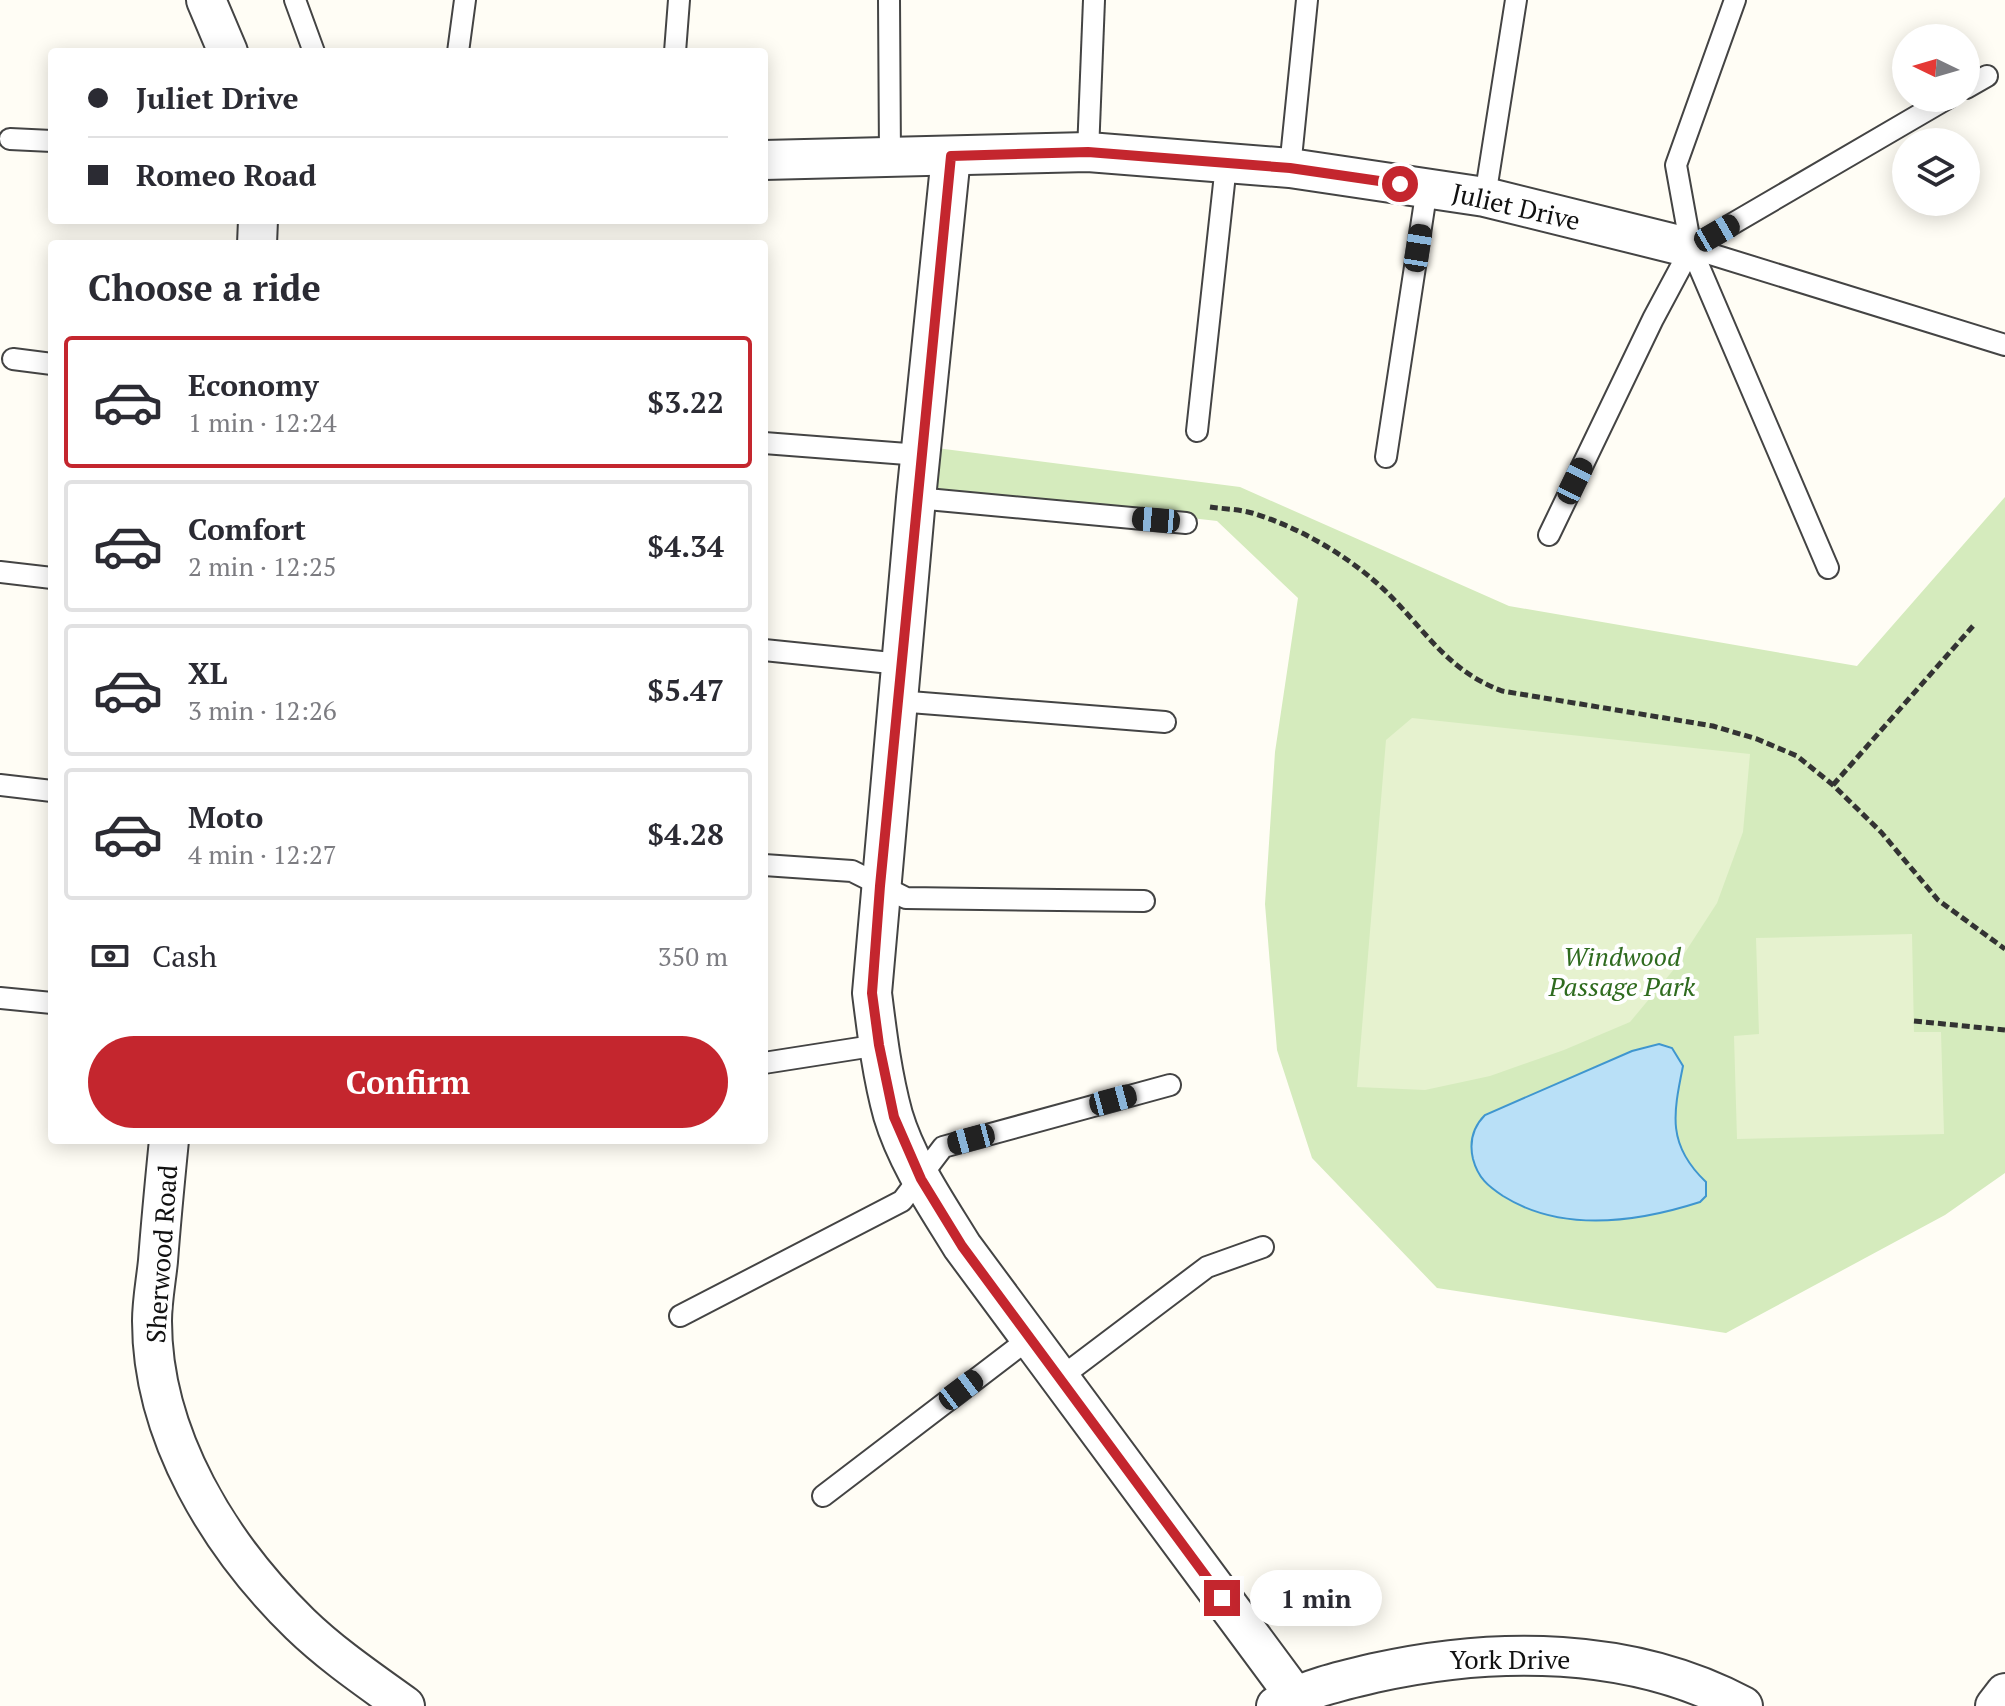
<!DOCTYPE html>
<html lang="en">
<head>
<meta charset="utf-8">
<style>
	:root { --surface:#fff; --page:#f7f7f7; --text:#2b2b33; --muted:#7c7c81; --line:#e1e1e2; --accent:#c4262e }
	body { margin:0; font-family:"PT Serif",serif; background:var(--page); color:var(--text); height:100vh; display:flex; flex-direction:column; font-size:30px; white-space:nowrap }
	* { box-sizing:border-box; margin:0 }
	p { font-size:26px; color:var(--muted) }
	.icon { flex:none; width:44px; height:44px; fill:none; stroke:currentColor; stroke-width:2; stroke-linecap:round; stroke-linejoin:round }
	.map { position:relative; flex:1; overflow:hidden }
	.side { position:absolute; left:48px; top:240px; width:720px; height:904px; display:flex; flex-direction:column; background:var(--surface); border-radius:8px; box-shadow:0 4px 20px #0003 }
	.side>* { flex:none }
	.guide { position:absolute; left:48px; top:48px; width:720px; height:176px; border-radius:8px; box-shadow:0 4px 20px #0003; display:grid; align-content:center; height:176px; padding:0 40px; background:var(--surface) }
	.needle { width:52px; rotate:275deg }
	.tools { position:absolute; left:1892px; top:24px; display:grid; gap:16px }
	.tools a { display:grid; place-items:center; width:88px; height:88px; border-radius:50%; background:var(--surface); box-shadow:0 4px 20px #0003; font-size:40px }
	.end { position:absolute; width:36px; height:36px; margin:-18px; border:10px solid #c4262e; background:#fff; box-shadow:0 0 0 4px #fff }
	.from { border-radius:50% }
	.bubble { position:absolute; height:56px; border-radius:28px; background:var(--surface); box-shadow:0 4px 20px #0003; font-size:26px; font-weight:700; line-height:56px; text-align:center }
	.car { position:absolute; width:24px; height:48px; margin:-24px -12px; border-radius:10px; box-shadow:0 0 6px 2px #0007; background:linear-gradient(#222 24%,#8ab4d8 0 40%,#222 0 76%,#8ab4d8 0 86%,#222 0) }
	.guide b { display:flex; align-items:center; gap:28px; height:76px; font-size:30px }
	.guide b+b { border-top:2px solid var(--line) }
	.guide i { width:20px; height:20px; background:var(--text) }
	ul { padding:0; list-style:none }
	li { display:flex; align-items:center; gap:24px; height:132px; margin:0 16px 12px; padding:0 24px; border:4px solid var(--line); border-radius:8px }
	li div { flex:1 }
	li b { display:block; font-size:30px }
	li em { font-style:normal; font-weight:700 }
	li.active { border-color:var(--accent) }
	li>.icon { width:72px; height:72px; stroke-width:1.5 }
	h2 { padding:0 40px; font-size:36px; line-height:96px }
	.pay { display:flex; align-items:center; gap:20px; height:88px; padding:0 40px; font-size:30px }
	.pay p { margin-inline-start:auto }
	.action { display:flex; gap:16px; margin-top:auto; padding:16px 40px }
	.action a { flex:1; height:92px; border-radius:48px; background:var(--accent); color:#fff; font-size:32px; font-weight:700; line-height:92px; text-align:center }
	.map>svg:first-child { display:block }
	.green { fill:#d5ebbd }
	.pitch { fill:#e6f2cf }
	.water { fill:#b9e0f7; stroke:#3f96cf; stroke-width:2 }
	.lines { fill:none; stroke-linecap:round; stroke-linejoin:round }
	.lane-casing { stroke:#444; stroke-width:24 }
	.street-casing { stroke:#444; stroke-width:42 }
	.path { stroke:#333; stroke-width:5; stroke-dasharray:8 4; stroke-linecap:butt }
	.lane { stroke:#fff; stroke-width:20 }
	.street { stroke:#fff; stroke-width:38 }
	.route { stroke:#c4262e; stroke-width:10 }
	.labels { text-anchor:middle; stroke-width:8; stroke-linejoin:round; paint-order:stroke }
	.street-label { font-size:26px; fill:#111; stroke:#fff }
	.park-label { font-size:26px; font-style:italic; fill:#2f6b1f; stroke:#fff }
</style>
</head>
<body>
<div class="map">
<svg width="2005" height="1706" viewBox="0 0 2005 1706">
	<rect width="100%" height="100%" fill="#fffdf5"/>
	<polygon class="green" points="921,446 1240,487 1509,606 1857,666 2005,497 2005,1173 1945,1215 1726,1333 1437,1288 1312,1158 1277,1050 1265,904 1275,752 1298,598 1217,521 917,486"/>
	<g class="pitch">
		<polygon points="1412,718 1750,754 1743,832 1717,903 1675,968 1630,1022 1564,1050 1490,1076 1425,1090 1357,1087 1386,740"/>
		<polygon points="1912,934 1914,1032 1941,1032 1944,1134 1737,1139 1734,1036 1759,1034 1756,938"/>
	</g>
	<path class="water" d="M1659,1044L1672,1048L1683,1066C1673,1115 1667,1145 1706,1182V1196L1700,1202C1638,1222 1562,1233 1503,1196C1488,1186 1478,1178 1473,1159C1469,1142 1472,1128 1485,1115L1632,1051Z"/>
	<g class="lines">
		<g class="lane-casing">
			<g id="lane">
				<polyline points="295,0 314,52"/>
				<polyline points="889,0 890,157"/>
				<polyline points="458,52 465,0"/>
				<polyline points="675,52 679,0"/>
				<polyline points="1966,88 1987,76"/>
				<polyline points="10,139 52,141"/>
				<polyline points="1088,152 1094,0"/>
				<polyline points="1290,168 1307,0"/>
				<polyline points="1485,197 1516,0"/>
				<polyline points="1691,248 2005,345"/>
				<polyline points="13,359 52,364"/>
				<polyline points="1197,431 1226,165"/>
				<polyline points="764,443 920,455"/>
				<polyline points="1386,457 1427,188"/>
				<polyline points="916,498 1186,523"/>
				<polyline points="1549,535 1653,319 1691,248 1676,165 1735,0"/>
				<polyline points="1828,568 1691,248 1948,98"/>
				<polyline points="0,572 52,578"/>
				<polyline points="764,650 901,664"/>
				<polyline points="897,701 1165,722"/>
				<polyline points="0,785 52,791"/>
				<polyline points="764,865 852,871 906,898 1144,901"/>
				<polyline points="0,998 52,1003"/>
				<polyline points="764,1063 879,1045"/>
				<polyline points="680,1316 902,1201 943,1147 1170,1085"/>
				<polyline points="1060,1378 1207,1267 1263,1247"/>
				<polyline points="823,1496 1030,1338"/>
			</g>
		</g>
		<g class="street-casing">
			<g id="street">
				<polyline points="206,0 228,52"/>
				<path d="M951,156L916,498L872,993C877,1033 882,1075 893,1115C907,1162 937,1205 962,1246L1295,1696"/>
				<polyline points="764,160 1088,152 1290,168 1485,197 1691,248"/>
				<polyline points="257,244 258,220"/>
				<path d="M169,1140C165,1180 161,1221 158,1261C156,1281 152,1301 152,1321C152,1436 220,1546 300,1624C332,1655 369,1680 405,1706"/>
				<path d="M1276,1706C1306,1689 1340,1681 1374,1673C1495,1646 1631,1646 1743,1706"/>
				<polyline points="1995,1706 2005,1693"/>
			</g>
		</g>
		<g class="path">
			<path d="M1210,507C1223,509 1238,509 1252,513C1296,526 1345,554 1379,585C1424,626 1442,668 1502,691L1713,726L1757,739L1797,756L1833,785L1881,832L1938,900L2005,949"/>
			<polyline points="1833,785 1973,626"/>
			<polyline points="1914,1021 2005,1030"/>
		</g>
		<use href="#lane" class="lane"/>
		<use href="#street" class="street"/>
	</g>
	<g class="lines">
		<polyline class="route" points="1222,1598 962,1246 921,1179 894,1117 879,1045 872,993 880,886 951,156 1088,152 1290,168 1400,184"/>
	</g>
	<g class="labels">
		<g class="street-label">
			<text transform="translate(1516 207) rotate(13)" y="9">Juliet Drive</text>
			<text transform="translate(162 1254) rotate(-86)" y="9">Sherwood Road</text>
			<text x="1510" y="1669">York Drive</text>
		</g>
		<g class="park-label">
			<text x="1622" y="966">Windwood<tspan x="1622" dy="30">Passage Park</tspan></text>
		</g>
	</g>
</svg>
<div class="tools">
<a><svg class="needle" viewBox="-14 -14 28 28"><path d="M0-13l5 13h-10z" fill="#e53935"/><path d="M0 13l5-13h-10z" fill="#7c7c81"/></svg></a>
<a><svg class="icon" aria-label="layers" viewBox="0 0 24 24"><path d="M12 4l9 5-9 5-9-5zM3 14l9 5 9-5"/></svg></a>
</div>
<i class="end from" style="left:1400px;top:184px"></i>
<i class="end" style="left:1222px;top:1598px"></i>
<div class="bubble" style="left:1250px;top:1570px;width:132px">1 min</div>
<i class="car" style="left:1717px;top:233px;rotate:60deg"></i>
<i class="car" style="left:1418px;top:248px;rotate:9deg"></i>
<i class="car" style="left:1575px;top:481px;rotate:26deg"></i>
<i class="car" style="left:1156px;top:520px;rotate:275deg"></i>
<i class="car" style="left:1113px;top:1100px;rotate:75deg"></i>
<i class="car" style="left:971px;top:1139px;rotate:255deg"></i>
<i class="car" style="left:961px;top:1390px;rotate:53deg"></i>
<div class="guide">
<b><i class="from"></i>Juliet Drive</b>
<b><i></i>Romeo Road</b>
</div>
<section class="side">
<h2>Choose a ride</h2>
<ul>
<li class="active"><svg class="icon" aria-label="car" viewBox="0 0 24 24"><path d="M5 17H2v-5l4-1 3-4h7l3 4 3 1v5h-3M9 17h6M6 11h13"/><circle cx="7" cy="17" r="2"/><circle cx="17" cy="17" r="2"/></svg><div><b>Economy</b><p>1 min · 12:24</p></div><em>$3.22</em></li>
<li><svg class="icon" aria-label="car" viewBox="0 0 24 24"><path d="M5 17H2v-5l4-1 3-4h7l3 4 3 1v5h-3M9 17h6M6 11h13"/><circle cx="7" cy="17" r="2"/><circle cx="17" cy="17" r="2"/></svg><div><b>Comfort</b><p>2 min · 12:25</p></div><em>$4.34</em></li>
<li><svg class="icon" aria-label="car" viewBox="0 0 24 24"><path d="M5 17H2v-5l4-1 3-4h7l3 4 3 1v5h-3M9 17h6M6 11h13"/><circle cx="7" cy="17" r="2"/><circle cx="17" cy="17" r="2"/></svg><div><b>XL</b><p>3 min · 12:26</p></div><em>$5.47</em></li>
<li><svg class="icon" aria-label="car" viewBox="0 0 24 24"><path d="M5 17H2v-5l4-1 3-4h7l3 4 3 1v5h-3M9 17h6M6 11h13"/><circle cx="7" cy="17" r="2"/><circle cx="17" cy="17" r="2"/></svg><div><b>Moto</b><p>4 min · 12:27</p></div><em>$4.28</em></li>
</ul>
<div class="pay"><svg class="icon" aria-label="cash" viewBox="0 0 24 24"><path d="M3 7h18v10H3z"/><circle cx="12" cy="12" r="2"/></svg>Cash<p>350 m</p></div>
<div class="action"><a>Confirm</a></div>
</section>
</div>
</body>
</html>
